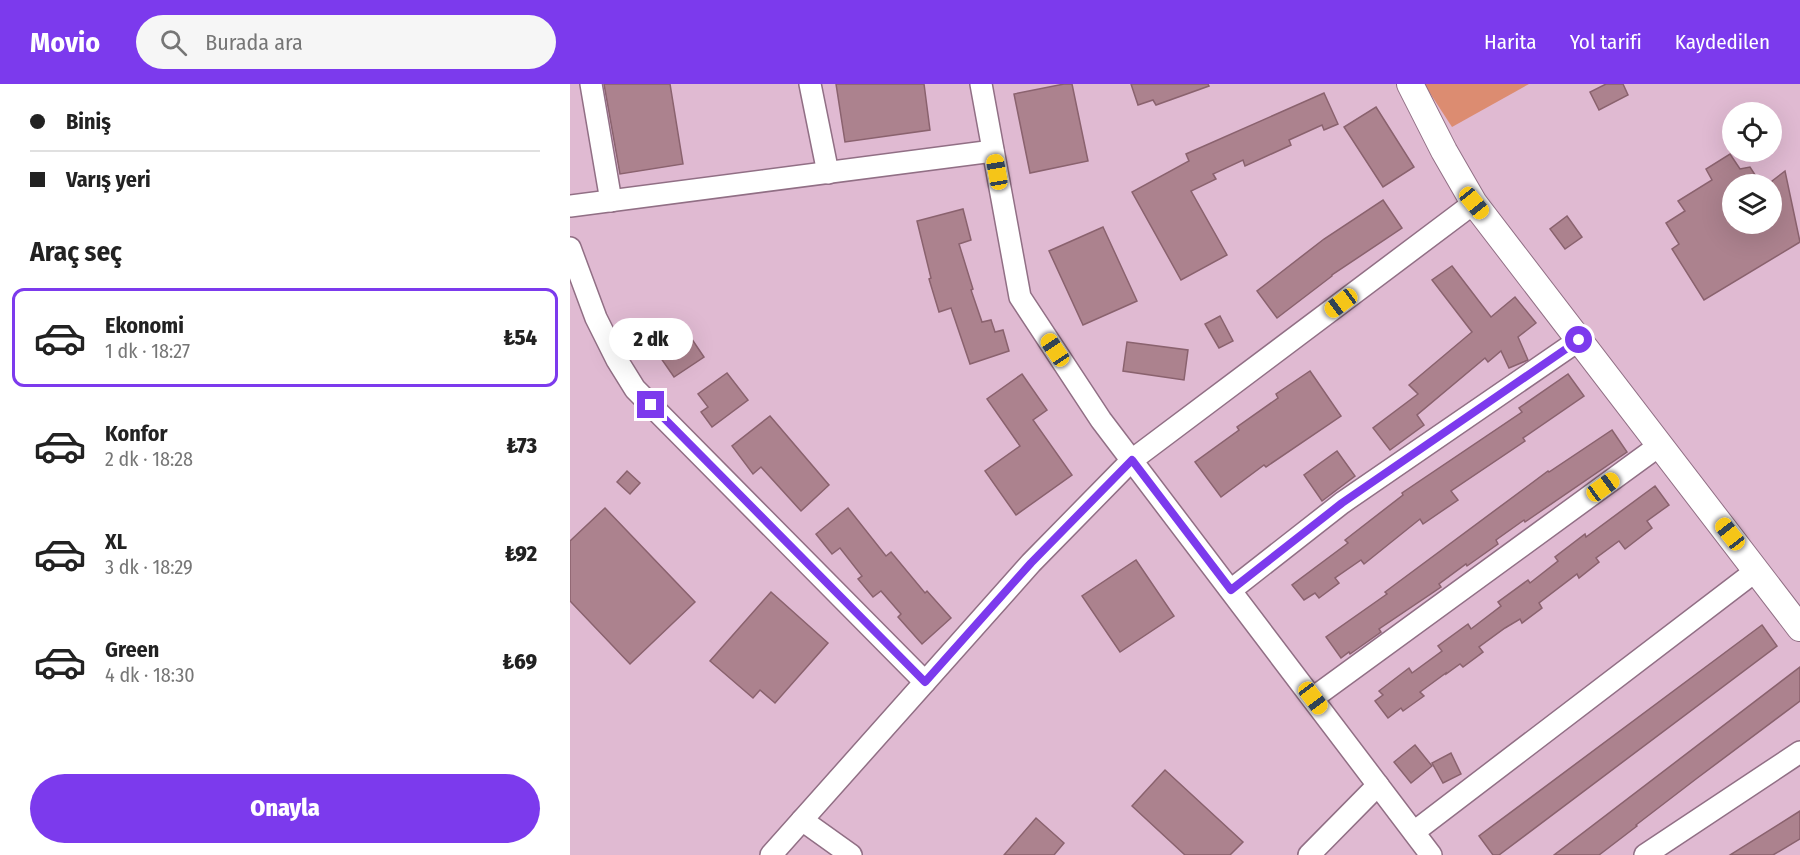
<!DOCTYPE html>
<html lang="tr">
<head>
<meta charset="utf-8">
<style>
	:root { --surface:#fff; --page:#f6f6f6; --text:#222; --muted:#767676; --line:#e0e0e0; --accent:#7c3aed }
	body { margin:0; font-family:"Fira Sans Condensed",sans-serif; background:var(--page); color:var(--text); height:100vh; display:flex; flex-direction:column; font-size:22px; white-space:nowrap }
	* { box-sizing:border-box; margin:0 }
	p { font-size:20px; color:var(--muted) }
	.icon { flex:none; width:33px; height:33px; fill:none; stroke:currentColor; stroke-width:2; stroke-linecap:round; stroke-linejoin:round }
	.map { position:relative; flex:1; overflow:hidden }
	.sheet { display:flex; flex-direction:column; background:var(--surface); width:570px }
	.sheet>* { flex:none }
	.guide { display:grid; align-content:center; height:132px; padding:0 30px; background:var(--surface) }
	.tools { position:absolute; left:1152px; top:18px; display:grid; gap:12px }
	.tools a { display:grid; place-items:center; width:60px; height:60px; border-radius:50%; background:var(--surface); box-shadow:0 6px 24px #0002; font-size:30px }
	.end { position:absolute; width:27px; height:27px; margin:-14px; border:8px solid #7c3aed; background:#fff; box-shadow:0 0 0 3px #fff }
	.from { border-radius:50% }
	.bubble { position:absolute; height:42px; border-radius:21px; background:var(--surface); box-shadow:0 6px 24px #0002; font-size:20px; font-weight:800; line-height:42px; text-align:center }
	.car { position:absolute; width:18px; height:36px; margin:-18px -9px; border-radius:8px; box-shadow:0 0 4px 2px #0007; background:linear-gradient(#f5c518 24%,#345 0 40%,#f5c518 0 76%,#345 0 86%,#f5c518 0) }
	.guide b { display:flex; align-items:center; gap:21px; height:57px; font-size:22px }
	.guide b+b { border-top:2px solid var(--line) }
	.guide i { width:15px; height:15px; background:var(--text) }
	ul { padding:0; list-style:none }
	li { display:flex; align-items:center; gap:18px; height:99px; margin:0 12px 9px; padding:0 18px; border:3px solid transparent; border-radius:12px }
	li div { flex:1 }
	li b { display:block; font-size:22px }
	li em { font-style:normal; font-weight:800 }
	li.on { border-color:var(--accent) }
	li>.icon { width:54px; height:54px; stroke-width:1.5 }
	h2 { padding:0 30px; font-size:27px; line-height:72px }
	.action { display:flex; gap:12px; margin-top:auto; padding:12px 30px }
	.action a { flex:1; height:69px; border-radius:36px; background:var(--accent); color:#fff; font-size:24px; font-weight:800; line-height:69px; text-align:center }
	header { display:flex; align-items:center; gap:36px; box-sizing:border-box; height:84px; padding:0 30px; background:var(--accent); color:#fff }
	header strong { font-size:28px }
	nav { display:flex; gap:33px; margin-inline-start:auto; font-size:21px }
	.search { width:420px; height:54px; background:var(--page); display:flex; align-items:center; gap:15px; box-sizing:border-box; padding:0 21px; border-radius:33px; color:var(--muted); font-size:22px }
	main { display:flex; flex:1; min-height:0 }
	.map>svg:first-child { display:block }
	.green { fill:#dc8c71 }
	.building { fill:#ac828e; stroke:#8a626e; stroke-width:1.5 }
	.lines { fill:none; stroke-linecap:round; stroke-linejoin:round }
	.minor-casing { stroke:#916f85; stroke-width:24 }
	.major-casing { stroke:#916f85; stroke-width:28 }
	.minor { stroke:#fff; stroke-width:21 }
	.major { stroke:#fff; stroke-width:26 }
	.route { stroke:#7c3aed; stroke-width:8 }
</style>
</head>
<body>
<header>
<strong>Movio</strong>
<div class="search"><svg class="icon" aria-label="search" viewBox="0 0 24 24"><circle cx="10" cy="10" r="6"/><path d="M15 15l6 6"/></svg>Burada ara</div>
<nav><a>Harita</a><a>Yol tarifi</a><a>Kaydedilen</a></nav>
</header>
<main>
<section class="sheet">
<div class="guide">
<b><i class="from"></i>Biniş</b>
<b><i></i>Varış yeri</b>
</div>
<h2>Araç seç</h2>
<ul>
<li class="on"><svg class="icon" aria-label="car" viewBox="0 0 24 24"><path d="M5 17H2v-5l4-1 3-4h7l3 4 3 1v5h-3M9 17h6M6 11h13"/><circle cx="7" cy="17" r="2"/><circle cx="17" cy="17" r="2"/></svg><div><b>Ekonomi</b><p>1 dk · 18:27</p></div><em>₺54</em></li>
<li><svg class="icon" aria-label="car" viewBox="0 0 24 24"><path d="M5 17H2v-5l4-1 3-4h7l3 4 3 1v5h-3M9 17h6M6 11h13"/><circle cx="7" cy="17" r="2"/><circle cx="17" cy="17" r="2"/></svg><div><b>Konfor</b><p>2 dk · 18:28</p></div><em>₺73</em></li>
<li><svg class="icon" aria-label="car" viewBox="0 0 24 24"><path d="M5 17H2v-5l4-1 3-4h7l3 4 3 1v5h-3M9 17h6M6 11h13"/><circle cx="7" cy="17" r="2"/><circle cx="17" cy="17" r="2"/></svg><div><b>XL</b><p>3 dk · 18:29</p></div><em>₺92</em></li>
<li><svg class="icon" aria-label="car" viewBox="0 0 24 24"><path d="M5 17H2v-5l4-1 3-4h7l3 4 3 1v5h-3M9 17h6M6 11h13"/><circle cx="7" cy="17" r="2"/><circle cx="17" cy="17" r="2"/></svg><div><b>Green</b><p>4 dk · 18:30</p></div><em>₺69</em></li>
</ul>
<div class="action"><a>Onayla</a></div>
</section>
<div class="map">
<svg width="1230" height="771" viewBox="0 0 1230 771">
	<rect width="100%" height="100%" fill="#e0bad2"/>
	<polygon class="green" points="854,0 959,0 882,43"/>
	<g class="building">
		<polygon points="34,0 100,0 113,80 50,90"/>
		<polygon points="266,0 354,0 360,46 275,58"/>
		<polygon points="494,0 502,0 518,77 460,89 444,10"/>
		<polygon points="561,0 638,0 639,2 586,21 583,16 568,21"/>
		<polygon points="1036,0 1053,0 1058,11 1029,26 1020,8"/>
		<polygon points="754,9 768,40 754,46 752,41 719,56 721,61 675,82 673,76 643,90 646,95 621,107 657,171 611,196 562,108 619,77 616,70"/>
		<polygon points="806,23 844,83 813,103 774,43"/>
		<polygon points="1160,70 1170,85 1180,83 1191,100 1162,100 1162,140 1202,140 1202,97 1215,87 1230,158 1134,216 1102,165 1109,160 1096,139 1115,127 1108,117 1142,96 1136,85"/>
		<polygon points="813,116 832,144 762,191 762,192 707,234 687,207 754,155"/>
		<polygon points="393,125 401,156 389,160 403,205 401,206 412,238 421,236 425,248 433,246 439,267 400,280 381,224 369,228 359,195 361,194 347,137"/>
		<polygon points="997,132 1012,153 995,165 980,145"/>
		<polygon points="533,143 567,217 513,241 479,167"/>
		<polygon points="882,182 921,233 945,213 966,239 948,253 958,276 939,284 931,267 918,278 915,274 847,331 854,341 820,366 803,344 848,310 839,301 902,248 862,196"/>
		<polygon points="650,232 663,257 649,264 635,240"/>
		<polygon points="113,242 134,273 104,293 88,270 97,264 92,256"/>
		<polygon points="557,258 618,266 614,296 553,287"/>
		<polygon points="740,287 771,332 696,383 694,381 651,413 625,378 669,346 667,343 708,314 706,310"/>
		<polygon points="157,289 178,316 142,343 131,328 138,323 128,310"/>
		<polygon points="452,290 477,326 463,336 502,391 446,431 415,387 450,362 417,315"/>
		<polygon points="998,290 1014,312 953,354 955,357 881,407 888,416 853,440 850,435 794,480 791,476 765,494 769,499 749,514 745,509 734,516 722,501 778,459 775,456 833,411 832,409 952,328 949,324"/>
		<polygon points="200,332 259,401 231,427 191,383 183,390 162,362"/>
		<polygon points="1042,346 1057,368 955,438 954,436 926,456 928,460 897,482 896,480 869,500 871,503 809,545 811,548 780,570 779,568 771,574 756,553 817,510 815,508 978,387 979,388"/>
		<polygon points="767,367 785,392 752,417 734,391"/>
		<polygon points="57,387 70,399 60,410 47,398"/>
		<polygon points="1085,402 1099,421 1077,437 1082,444 1055,465 1049,457 1026,474 1029,478 1009,494 1007,490 969,519 972,524 952,539 950,535 935,544 909,563 913,568 893,583 890,580 876,590 876,589 850,608 854,612 833,627 831,624 818,634 805,617 813,611 809,607 839,584 842,589 872,567 868,562 898,540 901,545 931,522 928,518 958,496 960,499 988,477 985,473 1015,450 1016,453"/>
		<polygon points="35,424 125,518 60,580 0,517 0,457"/>
		<polygon points="278,424 316,472 321,468 355,509 357,507 381,534 352,560 328,533 331,530 311,507 303,513 288,495 292,492 270,464 262,470 246,450"/>
		<polygon points="566,476 604,532 550,568 512,512"/>
		<polygon points="201,508 258,559 205,619 190,606 183,614 140,577"/>
		<polygon points="1192,541 1207,562 929,771 923,771 909,752"/>
		<polygon points="1230,583 1230,617 1126,695 1066,741 1067,742 1029,771 984,771"/>
		<polygon points="845,661 862,682 841,699 824,678"/>
		<polygon points="881,669 891,690 873,699 862,679"/>
		<polygon points="595,686 673,758 660,771 615,771 562,722"/>
		<polygon points="1230,727 1230,755 1203,771 1160,771"/>
		<polygon points="466,734 494,759 484,771 434,771"/>
	</g>
	<g class="lines">
		<g class="minor-casing">
			<g id="minor">
				<polyline points="21,0 41,117"/>
				<polyline points="240,0 258,89"/>
				<polyline points="411,0 450,213 531,336 861,771"/>
				<polyline points="0,122 423,67"/>
				<polyline points="0,164 26,234 47,276 65,305 355,598"/>
				<polyline points="661,506 772,419 1009,256"/>
				<polyline points="743,614 1090,361"/>
				<polyline points="232,736 281,771"/>
				<polyline points="844,748 1187,486"/>
				<polyline points="201,771 461,479 562,376 904,119"/>
				<polyline points="739,771 808,701"/>
				<polyline points="1075,771 1230,668"/>
			</g>
		</g>
		<g class="major-casing">
			<polyline id="major" points="840,0 874,67 904,119 1230,544"/>
		</g>
		<use href="#minor" class="minor"/>
		<use href="#major" class="major"/>
	</g>
	<g class="lines">
		<polyline class="route" points="81,321 355,598 461,479 562,376 661,506 772,419 1009,256"/>
	</g>
</svg>
<div class="tools">
<a><svg class="icon" aria-label="locate" viewBox="0 0 24 24"><circle cx="12" cy="12" r="6"/><path d="M12 2v4M12 18v4M2 12h4M18 12h4"/></svg></a>
<a><svg class="icon" aria-label="layers" viewBox="0 0 24 24"><path d="M12 4l9 5-9 5-9-5zM3 14l9 5 9-5"/></svg></a>
</div>
<i class="end from" style="left:1009px;top:256px"></i>
<i class="end" style="left:81px;top:321px"></i>
<div class="bubble" style="left:39px;top:234px;width:84px">2 dk</div>
<i class="car" style="left:427px;top:88px;rotate:350deg"></i>
<i class="car" style="left:904px;top:119px;rotate:141deg"></i>
<i class="car" style="left:771px;top:219px;rotate:233deg"></i>
<i class="car" style="left:485px;top:266px;rotate:326deg"></i>
<i class="car" style="left:1033px;top:403px;rotate:54deg"></i>
<i class="car" style="left:1160px;top:450px;rotate:322deg"></i>
<i class="car" style="left:743px;top:614px;rotate:143deg"></i>
</div>
</main>
</body>
</html>
